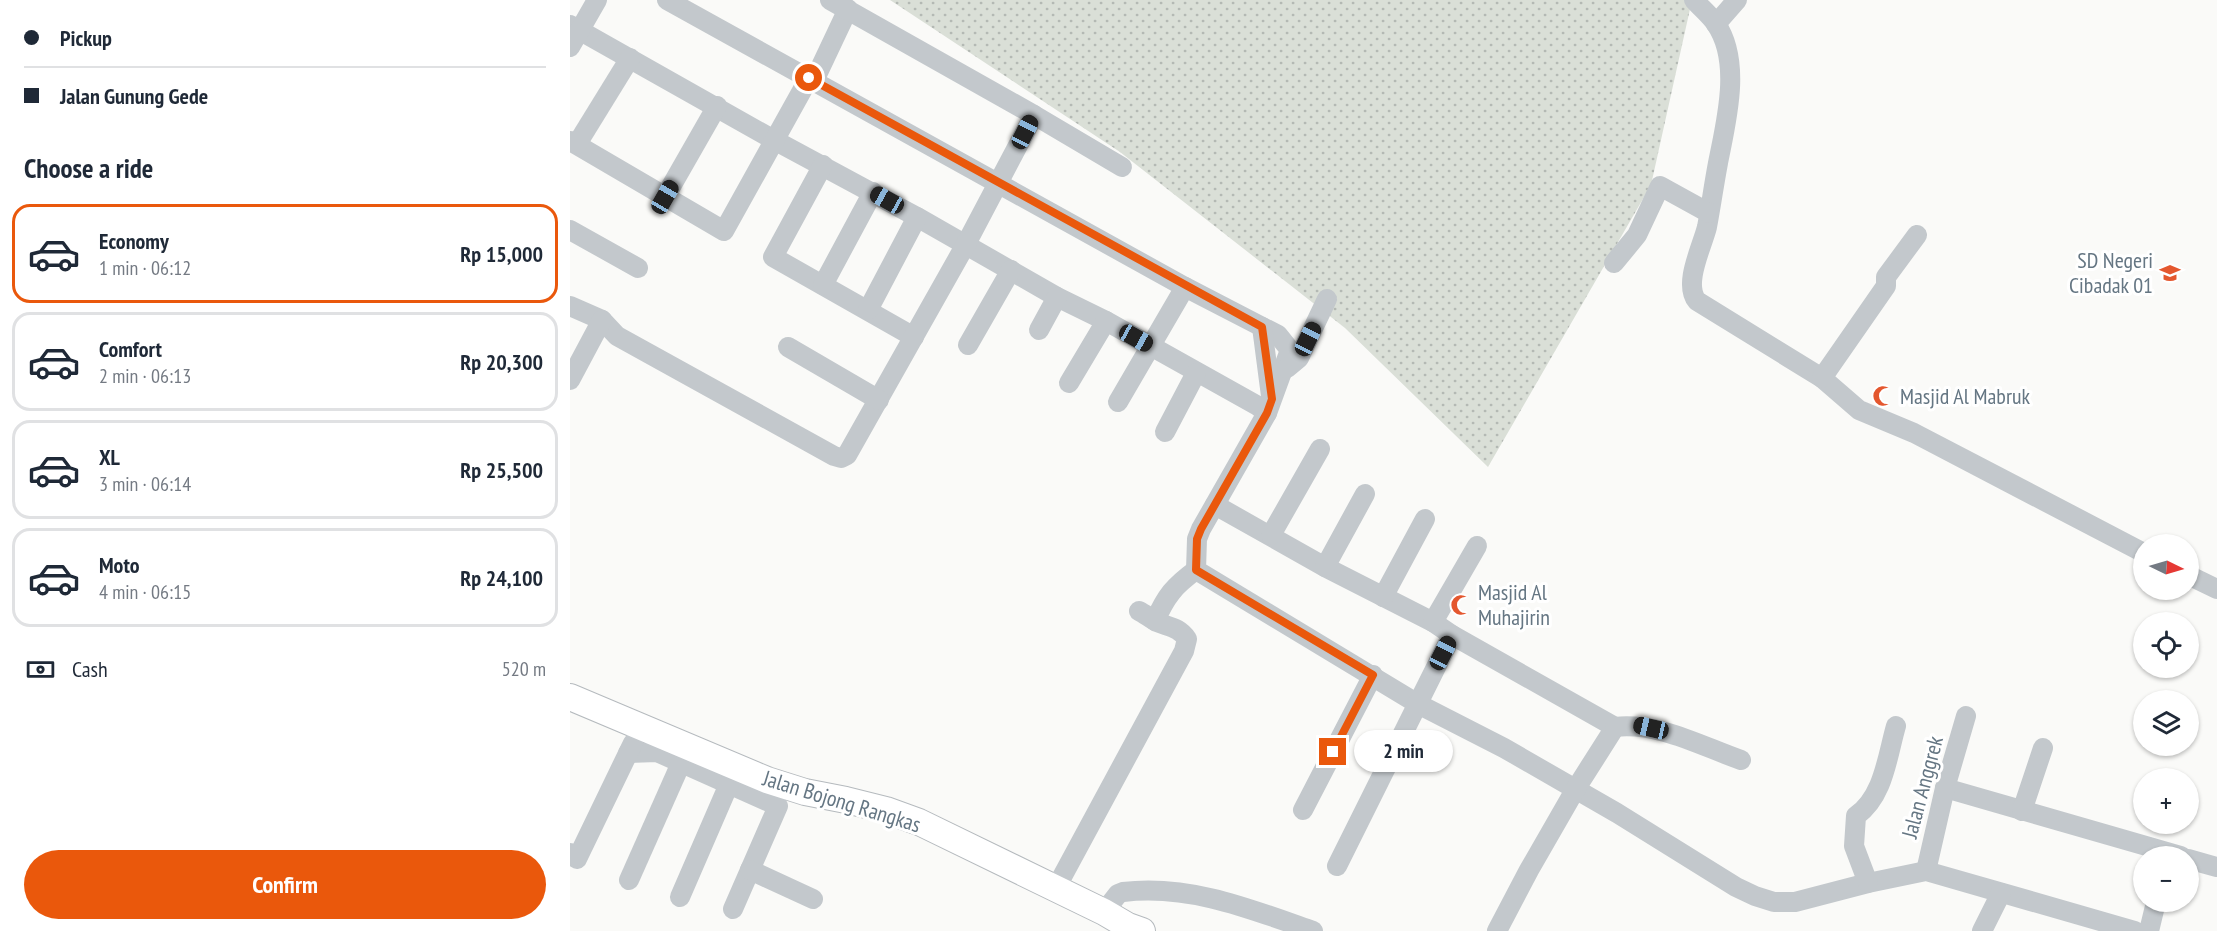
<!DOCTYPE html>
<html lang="en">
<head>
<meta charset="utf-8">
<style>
	:root { --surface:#fff; --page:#f2f2f3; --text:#1f2937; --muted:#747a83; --line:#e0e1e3; --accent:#ea580c }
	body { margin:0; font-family:"PT Sans Narrow",sans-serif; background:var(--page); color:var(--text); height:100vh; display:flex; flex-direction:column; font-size:22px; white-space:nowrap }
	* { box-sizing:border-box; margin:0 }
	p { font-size:20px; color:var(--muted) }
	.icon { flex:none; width:33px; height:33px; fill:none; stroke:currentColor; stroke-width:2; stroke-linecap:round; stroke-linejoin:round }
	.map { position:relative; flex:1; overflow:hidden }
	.sheet { display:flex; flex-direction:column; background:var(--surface); width:570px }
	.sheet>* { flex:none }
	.top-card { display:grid; align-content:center; height:132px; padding:0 24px; background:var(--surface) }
	.needle { width:39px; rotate:95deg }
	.fabs { position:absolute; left:1563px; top:534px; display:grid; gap:12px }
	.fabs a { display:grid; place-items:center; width:66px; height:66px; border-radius:50%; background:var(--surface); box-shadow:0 2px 4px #0004; font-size:30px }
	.end { position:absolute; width:27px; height:27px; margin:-14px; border:8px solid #ea580c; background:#fff; box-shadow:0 0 0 3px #fff }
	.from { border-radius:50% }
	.bubble { position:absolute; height:42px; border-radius:21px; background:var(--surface); box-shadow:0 2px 4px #0004; font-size:20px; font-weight:700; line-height:42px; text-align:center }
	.car { position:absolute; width:18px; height:36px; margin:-18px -9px; border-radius:8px; box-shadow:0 0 4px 2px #0007; background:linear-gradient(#222 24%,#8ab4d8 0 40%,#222 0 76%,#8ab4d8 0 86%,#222 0) }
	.top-card b { display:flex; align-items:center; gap:21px; height:57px; font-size:22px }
	.top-card b+b { border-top:2px solid var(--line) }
	.top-card i { width:15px; height:15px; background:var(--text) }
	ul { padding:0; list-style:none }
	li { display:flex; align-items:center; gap:18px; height:99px; margin:0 12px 9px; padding:0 12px; border:3px solid var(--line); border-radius:18px }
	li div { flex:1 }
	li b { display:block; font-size:22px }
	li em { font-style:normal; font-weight:700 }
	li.selected { border-color:var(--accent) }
	li>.icon { width:54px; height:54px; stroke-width:1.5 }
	h2 { padding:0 24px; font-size:27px; line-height:72px }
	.pay { display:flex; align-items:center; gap:15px; height:66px; padding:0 24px; font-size:22px }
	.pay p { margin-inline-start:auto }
	.action { display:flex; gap:12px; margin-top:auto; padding:12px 24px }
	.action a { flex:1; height:69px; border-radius:36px; background:var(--accent); color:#fff; font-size:24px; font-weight:700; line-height:69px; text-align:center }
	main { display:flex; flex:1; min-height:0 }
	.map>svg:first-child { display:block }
	.grass { fill:url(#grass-dots) }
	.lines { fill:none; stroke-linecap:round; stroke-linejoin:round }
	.major-casing { stroke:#b5babe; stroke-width:28 }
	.minor { stroke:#c3c8cc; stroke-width:20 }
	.major { stroke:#fff; stroke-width:26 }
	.route { stroke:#ea580c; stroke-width:8 }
	.labels { text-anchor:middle; stroke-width:6; stroke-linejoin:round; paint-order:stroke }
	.poi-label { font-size:22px; fill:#657683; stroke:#fff; text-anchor:start }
	.street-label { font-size:22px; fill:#657683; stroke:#fff }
</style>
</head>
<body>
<main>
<section class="sheet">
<div class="top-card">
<b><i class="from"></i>Pickup</b>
<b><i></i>Jalan Gunung Gede</b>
</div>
<h2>Choose a ride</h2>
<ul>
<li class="selected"><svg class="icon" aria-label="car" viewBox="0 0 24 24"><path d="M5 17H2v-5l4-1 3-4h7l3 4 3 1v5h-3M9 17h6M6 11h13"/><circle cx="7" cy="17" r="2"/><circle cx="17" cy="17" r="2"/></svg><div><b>Economy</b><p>1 min · 06:12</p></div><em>Rp 15,000</em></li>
<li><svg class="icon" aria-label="car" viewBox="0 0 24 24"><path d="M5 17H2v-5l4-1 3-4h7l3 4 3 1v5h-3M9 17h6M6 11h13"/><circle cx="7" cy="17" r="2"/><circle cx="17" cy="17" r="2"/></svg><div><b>Comfort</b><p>2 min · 06:13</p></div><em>Rp 20,300</em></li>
<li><svg class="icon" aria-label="car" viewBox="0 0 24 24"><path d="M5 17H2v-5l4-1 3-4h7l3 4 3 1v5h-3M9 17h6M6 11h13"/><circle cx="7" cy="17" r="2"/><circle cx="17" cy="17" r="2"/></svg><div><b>XL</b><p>3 min · 06:14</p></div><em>Rp 25,500</em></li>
<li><svg class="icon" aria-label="car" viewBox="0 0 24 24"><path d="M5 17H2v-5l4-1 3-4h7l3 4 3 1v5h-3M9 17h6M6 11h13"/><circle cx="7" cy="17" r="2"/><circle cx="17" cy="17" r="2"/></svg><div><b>Moto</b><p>4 min · 06:15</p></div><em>Rp 24,100</em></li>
</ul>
<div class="pay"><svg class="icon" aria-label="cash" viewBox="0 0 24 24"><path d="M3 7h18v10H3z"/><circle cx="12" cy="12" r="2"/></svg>Cash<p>520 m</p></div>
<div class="action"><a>Confirm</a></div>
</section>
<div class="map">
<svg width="1647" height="931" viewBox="0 0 1647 931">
	<defs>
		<pattern id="grass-dots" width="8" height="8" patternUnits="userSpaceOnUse" patternTransform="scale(1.5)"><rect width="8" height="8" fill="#dadfd7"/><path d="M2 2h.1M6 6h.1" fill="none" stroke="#b4b9b4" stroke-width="1.8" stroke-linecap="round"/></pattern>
	</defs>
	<rect width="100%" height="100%" fill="#fafaf8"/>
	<polygon class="grass" points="320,0 1122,0 1081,185 918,467 775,328 550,152"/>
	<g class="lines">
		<g class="major-casing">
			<polyline id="major" points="0,697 197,780 235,792 276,800 316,810 349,822 534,912 558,926 572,931"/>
		</g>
		<g class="minor">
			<polyline points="97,0 615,287 708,335 720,350 697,413 631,529 627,539 626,570 848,704 934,748 1047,813 1166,887 1185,896 1204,902 1225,902 1298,883 1356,871 1565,931"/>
			<path d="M1124,0C1131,8 1140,15 1146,24C1172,62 1156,122 1148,163C1144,184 1141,206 1137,227C1132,247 1113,284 1127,301L1252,378L1289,410L1344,433L1574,553"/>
			<polyline points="1146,24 1167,0"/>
			<polyline points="0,25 204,140 347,217 487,297 536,321 688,406 697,413"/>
			<polyline points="0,47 27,0"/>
			<polyline points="244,81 278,9"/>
			<polyline points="464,115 552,167"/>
			<polyline points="0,141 154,231 239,78"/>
			<polyline points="7,144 60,58"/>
			<polyline points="253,165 203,257 344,337"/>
			<polyline points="95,197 147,106"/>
			<polyline points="0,230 68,268"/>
			<polyline points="1044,263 1067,235 1090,186 1139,213"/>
			<polyline points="253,285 303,192"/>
			<polyline points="0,306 32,320 47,336 264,456 271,458 277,455 396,244 464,115 260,0"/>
			<polyline points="298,310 347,217"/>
			<polyline points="692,327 701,396"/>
			<polyline points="469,330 487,297"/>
			<polyline points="398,345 441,270"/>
			<polyline points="218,347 309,400"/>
			<polyline points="717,368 729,358 757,299"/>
			<polyline points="1252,378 1316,286 1316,277 1347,235"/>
			<polyline points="0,380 32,320"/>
			<polyline points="499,383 536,321"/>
			<polyline points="548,402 615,287"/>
			<polyline points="595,432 626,373"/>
			<polyline points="645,505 755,567 863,622 882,635 1045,727 1005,790 959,870 927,931"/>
			<polyline points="701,535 750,449"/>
			<polyline points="755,567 795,494"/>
			<polyline points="1618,575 1647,589"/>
			<polyline points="813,597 855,519"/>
			<path d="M585,621C596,596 604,586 626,570"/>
			<polyline points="863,622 907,546"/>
			<path d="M1045,727C1088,722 1131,746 1171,760"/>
			<polyline points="58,753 87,752 208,806 163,909"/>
			<polyline points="1375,788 1611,856"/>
			<polyline points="733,810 803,675"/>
			<polyline points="1452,811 1473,748"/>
			<polyline points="0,853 7,859 63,743"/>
			<polyline points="1618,859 1647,867"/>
			<polyline points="767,866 882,635"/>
			<polyline points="180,870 243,899"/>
			<polyline points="1356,871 1375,788 1396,716"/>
			<polyline points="59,880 111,763"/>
			<path d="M1298,883L1284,846L1286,816C1314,796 1317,757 1326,726"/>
			<path d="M486,888L614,651L617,639C609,627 599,627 587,622C581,619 575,614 569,611"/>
			<polyline points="110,897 159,784"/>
			<path d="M534,912L548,894L553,892C619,884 681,909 743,931"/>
			<polyline points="1412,931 1431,893"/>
			<polyline points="1579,931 1586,902"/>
		</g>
		<use href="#major" class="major"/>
	</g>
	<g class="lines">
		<polyline class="route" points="239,78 692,327 702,399 697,413 631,529 627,539 626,570 803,675 763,752"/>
	</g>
	<defs>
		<g id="school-bare" transform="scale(1.62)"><path d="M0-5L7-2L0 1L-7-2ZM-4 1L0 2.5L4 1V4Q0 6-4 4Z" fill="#e4572e" stroke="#fff" stroke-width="2.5" paint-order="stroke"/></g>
		<g id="mosque-bare" transform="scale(1.62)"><path d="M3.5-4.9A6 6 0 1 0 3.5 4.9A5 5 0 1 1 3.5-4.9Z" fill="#e4572e" stroke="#fff" stroke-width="2.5" paint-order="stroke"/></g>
	</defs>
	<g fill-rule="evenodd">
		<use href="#school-bare" x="1600" y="273"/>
		<use href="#mosque-bare" x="1313" y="396"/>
		<use href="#mosque-bare" x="891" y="605"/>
	</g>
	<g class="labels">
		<g class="poi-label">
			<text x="1583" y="268" text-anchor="end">SD Negeri<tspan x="1583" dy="25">Cibadak 01</tspan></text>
			<text x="1330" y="404">Masjid Al Mabruk</text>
			<text x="908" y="600">Masjid Al<tspan x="908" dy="25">Muhajirin</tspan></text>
		</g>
		<g class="street-label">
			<text transform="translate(1352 787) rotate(-75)" y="8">Jalan Anggrek</text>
			<text transform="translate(272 801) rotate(17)" y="8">Jalan Bojong Rangkas</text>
		</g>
	</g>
</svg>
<div class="fabs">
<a><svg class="needle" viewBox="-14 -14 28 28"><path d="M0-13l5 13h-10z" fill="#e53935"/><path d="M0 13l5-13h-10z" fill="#747a83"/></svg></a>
<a><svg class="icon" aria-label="locate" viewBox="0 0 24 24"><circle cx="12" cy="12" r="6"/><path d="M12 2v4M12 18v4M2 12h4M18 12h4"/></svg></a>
<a><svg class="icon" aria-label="layers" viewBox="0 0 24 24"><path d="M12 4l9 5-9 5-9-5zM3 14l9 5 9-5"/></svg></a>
<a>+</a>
<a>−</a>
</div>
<i class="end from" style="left:239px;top:78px"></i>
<i class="end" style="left:763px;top:752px"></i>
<div class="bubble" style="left:784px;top:730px;width:99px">2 min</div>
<i class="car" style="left:455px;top:132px;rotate:27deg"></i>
<i class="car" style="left:95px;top:197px;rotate:30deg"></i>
<i class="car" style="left:317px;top:200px;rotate:299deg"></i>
<i class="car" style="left:566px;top:338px;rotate:119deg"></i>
<i class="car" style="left:738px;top:339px;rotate:26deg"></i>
<i class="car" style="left:873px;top:653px;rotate:27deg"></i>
<i class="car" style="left:1081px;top:728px;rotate:283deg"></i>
</div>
</main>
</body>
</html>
